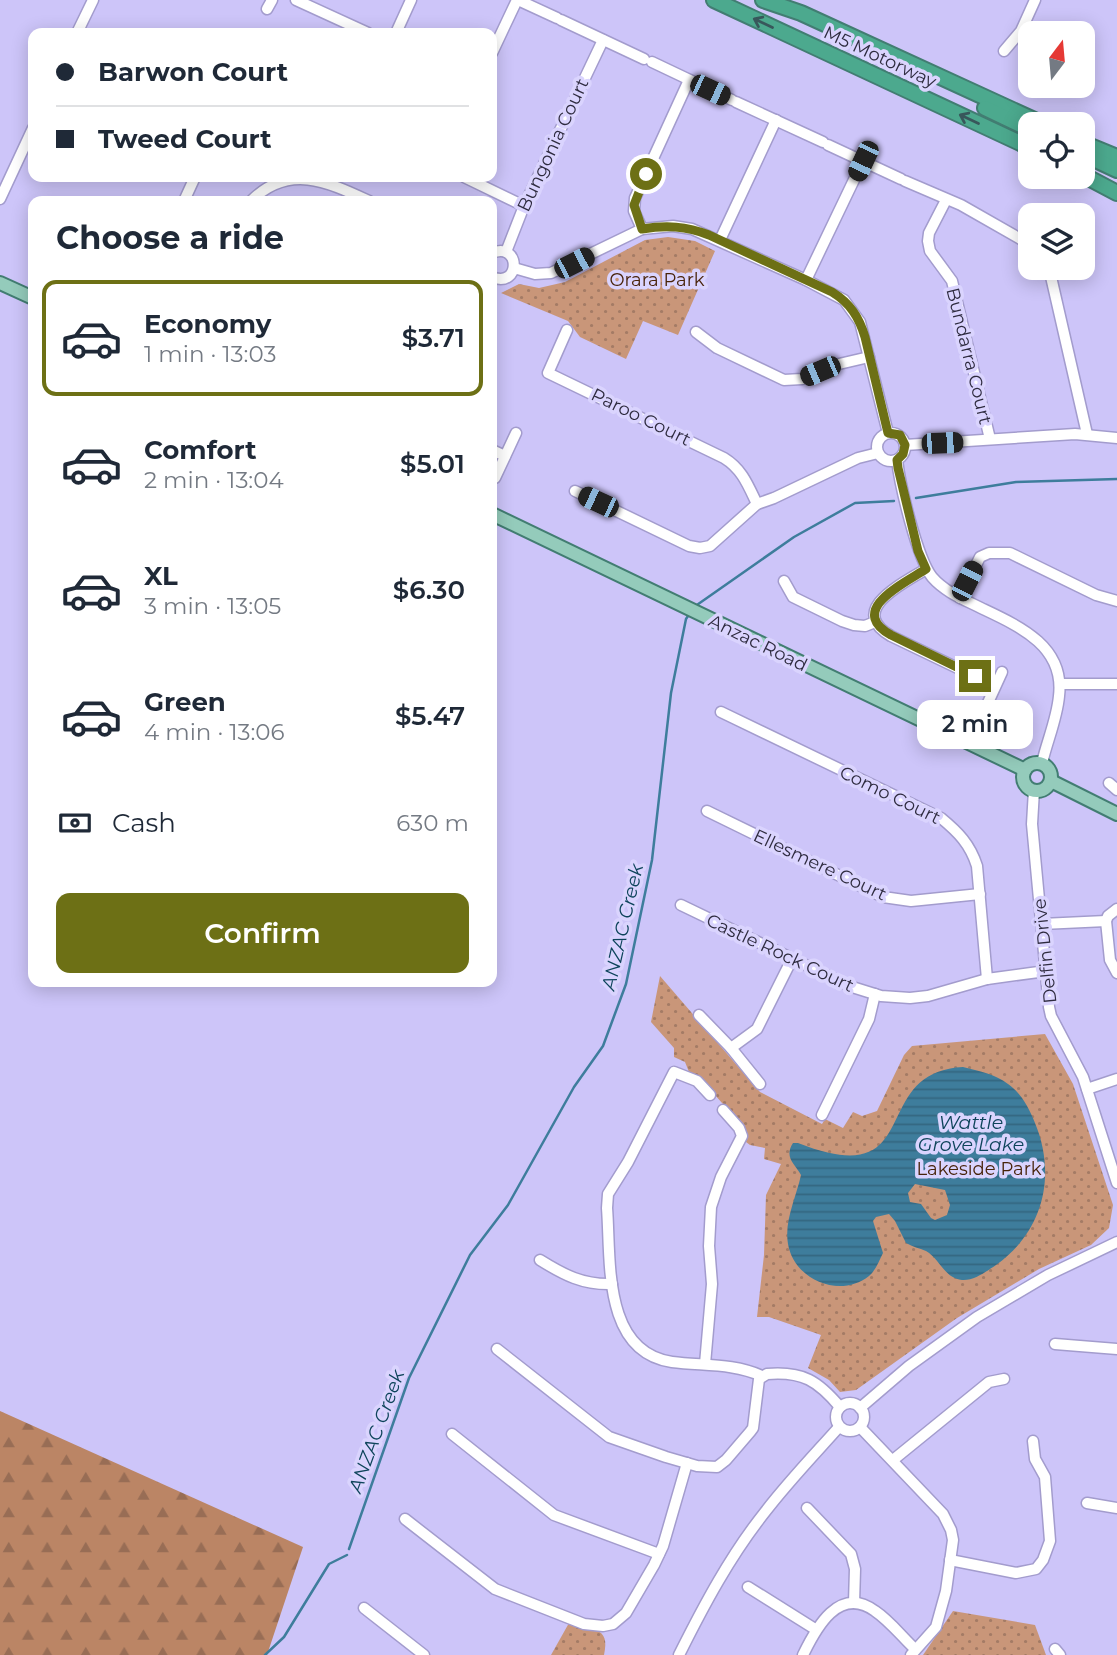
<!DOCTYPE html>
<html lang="en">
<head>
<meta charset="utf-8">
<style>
	:root { --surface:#fff; --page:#f2f2f3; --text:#1f2937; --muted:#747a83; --line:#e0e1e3; --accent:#6d7015 }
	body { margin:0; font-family:Montserrat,sans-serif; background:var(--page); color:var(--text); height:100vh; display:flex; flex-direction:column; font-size:26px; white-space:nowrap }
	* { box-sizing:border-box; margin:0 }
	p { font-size:23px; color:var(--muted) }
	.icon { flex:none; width:38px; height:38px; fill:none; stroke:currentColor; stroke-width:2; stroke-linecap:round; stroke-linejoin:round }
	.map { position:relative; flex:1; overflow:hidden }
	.side { position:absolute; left:28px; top:196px; width:469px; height:791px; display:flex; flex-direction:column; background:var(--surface); border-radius:14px; box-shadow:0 4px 18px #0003 }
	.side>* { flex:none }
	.hud { position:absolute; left:28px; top:28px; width:469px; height:154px; border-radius:14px; box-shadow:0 4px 18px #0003; display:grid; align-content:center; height:154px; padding:0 28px; background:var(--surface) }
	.needle { width:46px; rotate:16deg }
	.tools { position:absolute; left:1018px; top:21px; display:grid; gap:14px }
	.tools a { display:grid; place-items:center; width:77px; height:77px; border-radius:14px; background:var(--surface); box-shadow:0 4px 18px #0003; font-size:35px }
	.end { position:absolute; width:32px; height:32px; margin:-16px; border:9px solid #6d7015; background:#fff; box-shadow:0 0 0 4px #fff }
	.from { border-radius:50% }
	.bubble { position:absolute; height:49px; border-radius:14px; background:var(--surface); box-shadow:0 4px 18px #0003; font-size:23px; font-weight:600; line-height:49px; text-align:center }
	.car { position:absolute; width:21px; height:42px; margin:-21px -10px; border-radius:9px; box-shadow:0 0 5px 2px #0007; background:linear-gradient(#222 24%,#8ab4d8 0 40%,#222 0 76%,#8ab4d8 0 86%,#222 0) }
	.hud b { display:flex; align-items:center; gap:24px; height:66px; font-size:26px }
	.hud b+b { border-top:2px solid var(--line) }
	.hud i { width:18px; height:18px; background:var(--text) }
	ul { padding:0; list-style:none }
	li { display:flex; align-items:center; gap:21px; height:116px; margin:0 14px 10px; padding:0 14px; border:4px solid transparent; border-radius:14px }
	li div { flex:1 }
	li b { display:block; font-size:26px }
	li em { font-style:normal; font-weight:600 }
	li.active { border-color:var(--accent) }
	li>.icon { width:63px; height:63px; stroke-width:1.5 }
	h2 { padding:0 28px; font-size:32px; line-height:84px }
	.pay { display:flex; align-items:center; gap:18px; height:77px; padding:0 28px; font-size:26px }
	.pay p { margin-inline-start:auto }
	.cta { display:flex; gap:14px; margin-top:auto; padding:14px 28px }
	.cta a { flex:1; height:80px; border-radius:14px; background:var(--accent); color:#fff; font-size:28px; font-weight:600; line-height:80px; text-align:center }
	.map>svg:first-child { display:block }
	.forest { fill:url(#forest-firs) }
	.park { fill:url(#park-dots) }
	.water { fill:url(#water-rules); fill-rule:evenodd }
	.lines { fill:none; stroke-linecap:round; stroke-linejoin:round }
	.stream { stroke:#3e7d9c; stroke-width:2.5 }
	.minor-casing { stroke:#a39ccd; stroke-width:13 }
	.major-casing { stroke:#427d72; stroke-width:16 }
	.highway-casing { stroke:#427d72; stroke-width:18 }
	.minor { stroke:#fff; stroke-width:10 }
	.major { stroke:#94cbbb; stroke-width:12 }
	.highway { stroke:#4ca98e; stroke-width:14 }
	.oneway { stroke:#38575b }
	.route { stroke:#6d7015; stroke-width:9 }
	.labels { text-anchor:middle; stroke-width:7; stroke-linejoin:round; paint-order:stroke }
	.street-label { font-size:18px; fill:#2e2b3f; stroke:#dad4fe }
	.park-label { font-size:18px; fill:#48230a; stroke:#dad4fe }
	.water-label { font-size:19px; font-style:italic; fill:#0e445b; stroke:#dad4fe }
</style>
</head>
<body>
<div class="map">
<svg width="1117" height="1655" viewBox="0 0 1117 1655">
	<defs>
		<pattern id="forest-firs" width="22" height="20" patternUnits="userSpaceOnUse" patternTransform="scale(1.75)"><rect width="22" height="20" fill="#bb8565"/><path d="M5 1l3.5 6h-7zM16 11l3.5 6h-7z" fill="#986d55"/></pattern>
		<pattern id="park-dots" width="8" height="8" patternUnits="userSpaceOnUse" patternTransform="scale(1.75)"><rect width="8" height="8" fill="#c99679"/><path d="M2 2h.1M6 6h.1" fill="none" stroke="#a47b65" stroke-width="1.8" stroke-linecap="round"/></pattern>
		<pattern id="water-rules" width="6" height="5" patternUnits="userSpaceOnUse" patternTransform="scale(1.75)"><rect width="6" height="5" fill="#3e7d9c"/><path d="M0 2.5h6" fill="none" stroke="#346781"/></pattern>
	</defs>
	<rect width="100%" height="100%" fill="#cdc5f9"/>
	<polygon class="forest" points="0,1411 303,1547 267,1655 0,1655"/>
	<g class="park">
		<polygon points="668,237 695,241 715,251 678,335 643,321 626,359 580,337 568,321 501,293 519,284 539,288 565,282 645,240"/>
		<polygon points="660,976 760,1092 822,1124 825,1119 843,1128 853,1112 862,1116 877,1111 904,1055 912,1046 1045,1034 1073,1084 1113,1205 1109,1228 1091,1245 1039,1269 957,1318 856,1390 840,1392 829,1380 808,1368 821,1335 769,1317 757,1317 764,1255 766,1195 781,1164 764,1159 765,1148 750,1145 746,1142 737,1120 700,1078 689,1072 685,1062 674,1057 674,1048 651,1022"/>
		<polygon points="953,1611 1035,1625 1046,1655 923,1655"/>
		<path d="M569,1623C591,1631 611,1625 604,1655H551Z"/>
	</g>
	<path class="water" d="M963,1067C979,1071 995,1074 1008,1084C1021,1093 1029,1108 1035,1123C1057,1176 1043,1232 996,1265C987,1271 974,1281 962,1280C944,1278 940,1259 926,1251C919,1248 913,1247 906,1243L895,1221L889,1214L876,1217L873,1221L883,1253C879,1261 876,1270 869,1276C840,1299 794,1280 788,1244C784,1221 796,1198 801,1175C794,1163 784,1157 793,1143H798C928,1194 866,1072 963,1067ZM915,1184L945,1190L950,1205L947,1215L935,1220L931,1218L921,1204L910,1202L908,1193Z"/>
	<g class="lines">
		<g class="stream">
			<polyline points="916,498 1016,482 1117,479"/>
			<polyline points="694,607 794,537 855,503 894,501"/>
			<polyline points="349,1549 409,1378 470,1255 508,1205 574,1087 603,1046 626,984 652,860 671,693 686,619 690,613"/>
			<polyline points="265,1655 284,1637 329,1564 347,1555"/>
		</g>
		<g class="minor-casing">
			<g id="minor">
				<polyline points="296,0 368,33"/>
				<polyline points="518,0 557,18"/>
				<polyline points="267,9 272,0"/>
				<polyline points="561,20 644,59"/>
				<polyline points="77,33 93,0"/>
				<polyline points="396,33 411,0"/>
				<polyline points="1004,51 1021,31 1035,0"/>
				<polyline points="492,53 517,0"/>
				<polyline points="652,62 732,100"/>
				<polyline points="736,102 823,142"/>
				<polyline points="828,145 901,179"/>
				<polyline points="464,177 524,206"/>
				<polyline points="905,181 961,205 1031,245"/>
				<polyline points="0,199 33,128"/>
				<polyline points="946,200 929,233 928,241 930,251 952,281 990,439"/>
				<polyline points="184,201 195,177"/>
				<path d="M251,201C289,163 328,182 369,201"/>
				<polyline points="642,229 634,211 635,198 689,80"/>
				<polyline points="720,240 776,120"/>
				<polyline points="506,252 524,206 603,40"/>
				<path d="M492,253C521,241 521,289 492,277"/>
				<polyline points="514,268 535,274 551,273 642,229 673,226 692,229 806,280 844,300 860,322 888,433"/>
				<polyline points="1049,268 1087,434"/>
				<polyline points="806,280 863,161"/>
				<path d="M567,330L548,373L724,458C742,469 748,485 757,504"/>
				<polyline points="696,332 717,348 784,380 802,379 839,364 869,357"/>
				<circle cx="891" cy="447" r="14"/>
				<polyline points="905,445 1075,434 1117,438"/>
				<polyline points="492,450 505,456"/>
				<path d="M897,460C900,485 917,558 932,577C945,592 963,599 981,608C1019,626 1065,646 1059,696C1057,719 1047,741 1042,763"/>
				<polyline points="495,478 516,433"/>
				<polyline points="575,491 689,546 700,548 710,546 757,504 774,498 858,458 878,453"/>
				<path d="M926,569C904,583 846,610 891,636L995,686"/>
				<polyline points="784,581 793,597 842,621 854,625 865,626 875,622"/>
				<polyline points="960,598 980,557 989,553 1010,553 1096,595 1117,601"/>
				<polyline points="1060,684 1117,684"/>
				<polyline points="986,707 1002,672"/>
				<path d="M721,712L941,818C958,832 970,844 977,866L987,979"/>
				<polyline points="1109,783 1117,790"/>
				<polyline points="1034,790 1032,824 1049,1007 1051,1016 1083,1077 1117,1183"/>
				<polyline points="707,811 883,897 911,901 980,894"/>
				<polyline points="681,905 849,986 881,996 910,998 928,996 987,979 1046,971"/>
				<polyline points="1117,909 1108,916 1106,921 1110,960 1117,973"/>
				<polyline points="1042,924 1106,921"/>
				<polyline points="699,1015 731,1048 760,1084"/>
				<polyline points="731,1048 757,1029 792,959"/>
				<polyline points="1087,1089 1117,1079"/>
				<path d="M710,1095L697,1081L674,1072L628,1162L608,1194L607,1208C611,1259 602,1352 672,1362C703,1366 733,1363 762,1376"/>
				<polyline points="822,1115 869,1019 875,994"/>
				<path d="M540,1260C564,1275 583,1285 612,1284"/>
				<polyline points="1055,1344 1117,1349"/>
				<path d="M497,1349L609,1437L666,1457L697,1466L717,1467L726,1460L750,1432L753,1428L759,1379L767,1374C803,1371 818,1381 840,1407"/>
				<polyline points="705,1364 712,1284 709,1246 711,1207 721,1177 742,1136 739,1128 723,1110"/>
				<circle cx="850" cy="1417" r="14"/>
				<polyline points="860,1408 909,1366 977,1317 1048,1275 1117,1242"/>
				<polyline points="860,1427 943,1514 951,1530 953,1540 946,1591 936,1627 911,1655"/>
				<polyline points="452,1434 554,1515 659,1554"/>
				<polyline points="893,1460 989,1382 1004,1379"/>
				<polyline points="1087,1503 1117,1508"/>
				<polyline points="807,1508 851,1554 855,1569 854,1603"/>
				<polyline points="405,1519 495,1589 584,1624 603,1626 613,1624 626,1613 654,1565 663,1546 687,1463"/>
				<polyline points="950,1560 1016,1573 1036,1569 1043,1560 1050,1541 1045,1477 1035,1459 1033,1441"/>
				<polyline points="748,1587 815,1629"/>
				<polyline points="364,1608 424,1655"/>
				<polyline points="1055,1649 1060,1655"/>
				<path d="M679,1655C704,1605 730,1556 765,1512C788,1482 814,1455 839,1427"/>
				<path d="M803,1655C816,1628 839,1585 875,1611C890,1621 902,1637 915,1649"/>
			</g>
		</g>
		<g class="major-casing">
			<g id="major">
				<polyline points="0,283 33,298"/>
				<polyline points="492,514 1025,770"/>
				<circle cx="1037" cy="777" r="14"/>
				<polyline points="1051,781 1117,814"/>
			</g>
		</g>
		<g class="highway-casing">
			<g id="highway">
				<polyline points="714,0 1031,148"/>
				<polyline points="763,0 801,13 1043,124"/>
				<polyline points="985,108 1031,130"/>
				<polyline points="1083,143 1117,157"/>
				<polyline points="1083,154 1117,170"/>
				<polyline points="1083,175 1117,193"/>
			</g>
		</g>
		<use href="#minor" class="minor"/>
		<use href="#major" class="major"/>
		<use href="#highway" class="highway"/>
	</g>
	<defs><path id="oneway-shaft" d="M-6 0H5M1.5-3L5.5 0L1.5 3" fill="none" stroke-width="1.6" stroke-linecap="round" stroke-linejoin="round" transform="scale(1.75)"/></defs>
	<g class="oneway">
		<use href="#oneway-shaft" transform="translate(763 23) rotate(-155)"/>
		<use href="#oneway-shaft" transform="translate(969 119) rotate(-155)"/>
	</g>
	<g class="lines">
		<path class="route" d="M646,174L634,205L642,229C666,225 686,226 709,235L832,292C850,303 859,317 865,337L888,433L900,435L905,445L903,454L897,460L898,468L918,551L926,569C905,583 846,610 891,635L975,676"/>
	</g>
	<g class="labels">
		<g class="street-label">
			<text transform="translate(880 57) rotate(25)" y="6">M5 Motorway</text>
			<text transform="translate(553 145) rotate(-65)" y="6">Bungonia Court</text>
			<text transform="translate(969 356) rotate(76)" y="6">Bundarra Court</text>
			<text transform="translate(641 417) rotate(26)" y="6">Paroo Court</text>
			<text transform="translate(758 643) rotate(26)" y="6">Anzac Road</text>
			<text transform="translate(890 795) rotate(26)" y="6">Como Court</text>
			<text transform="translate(820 865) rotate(25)" y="6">Ellesmere Court</text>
			<text transform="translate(1045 951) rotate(-96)" y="6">Delfin Drive</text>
			<text transform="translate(780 953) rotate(25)" y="6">Castle Rock Court</text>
		</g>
		<g class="park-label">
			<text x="657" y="286">Orara Park</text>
			<text x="979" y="1175">Lakeside Park</text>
		</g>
		<g class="water-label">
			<text transform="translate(622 927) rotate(-77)" y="7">ANZAC Creek</text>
			<text x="971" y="1129">Wattle<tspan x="971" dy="22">Grove Lake</tspan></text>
			<text transform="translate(376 1431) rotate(-70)" y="7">ANZAC Creek</text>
		</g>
	</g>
</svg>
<div class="tools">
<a><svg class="needle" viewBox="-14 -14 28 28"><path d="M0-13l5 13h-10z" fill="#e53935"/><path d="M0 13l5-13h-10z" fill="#747a83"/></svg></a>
<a><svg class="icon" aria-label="locate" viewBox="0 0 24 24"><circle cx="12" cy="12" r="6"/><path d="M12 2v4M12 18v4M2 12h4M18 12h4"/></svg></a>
<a><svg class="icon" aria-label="layers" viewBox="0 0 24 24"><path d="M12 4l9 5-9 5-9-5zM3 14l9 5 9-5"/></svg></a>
</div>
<i class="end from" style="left:646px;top:174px"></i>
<i class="end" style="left:975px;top:676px"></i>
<div class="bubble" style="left:917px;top:700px;width:116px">2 min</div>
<i class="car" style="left:710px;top:90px;rotate:115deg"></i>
<i class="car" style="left:863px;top:161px;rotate:205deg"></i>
<i class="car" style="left:574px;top:263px;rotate:63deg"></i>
<i class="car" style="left:820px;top:371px;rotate:247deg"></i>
<i class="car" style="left:942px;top:443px;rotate:88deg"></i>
<i class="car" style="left:598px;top:502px;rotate:295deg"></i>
<i class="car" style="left:967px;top:581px;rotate:27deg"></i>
<div class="hud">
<b><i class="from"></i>Barwon Court</b>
<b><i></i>Tweed Court</b>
</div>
<section class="side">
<h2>Choose a ride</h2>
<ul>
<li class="active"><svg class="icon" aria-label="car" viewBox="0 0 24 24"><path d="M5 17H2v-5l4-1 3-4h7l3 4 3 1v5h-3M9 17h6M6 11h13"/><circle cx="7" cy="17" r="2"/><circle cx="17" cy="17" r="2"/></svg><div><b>Economy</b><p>1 min · 13:03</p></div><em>$3.71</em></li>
<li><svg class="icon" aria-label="car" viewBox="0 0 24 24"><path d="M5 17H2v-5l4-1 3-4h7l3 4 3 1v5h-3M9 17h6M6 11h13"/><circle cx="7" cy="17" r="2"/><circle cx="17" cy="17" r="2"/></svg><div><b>Comfort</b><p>2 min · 13:04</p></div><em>$5.01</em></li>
<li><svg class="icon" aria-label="car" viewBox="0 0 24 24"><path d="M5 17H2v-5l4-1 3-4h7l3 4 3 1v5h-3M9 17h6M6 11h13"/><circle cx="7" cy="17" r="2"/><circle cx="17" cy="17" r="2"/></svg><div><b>XL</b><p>3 min · 13:05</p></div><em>$6.30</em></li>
<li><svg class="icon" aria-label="car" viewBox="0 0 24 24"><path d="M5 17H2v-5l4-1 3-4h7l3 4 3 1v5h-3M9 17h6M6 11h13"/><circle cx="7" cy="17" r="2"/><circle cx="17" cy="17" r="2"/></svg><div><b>Green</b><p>4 min · 13:06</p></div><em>$5.47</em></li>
</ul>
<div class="pay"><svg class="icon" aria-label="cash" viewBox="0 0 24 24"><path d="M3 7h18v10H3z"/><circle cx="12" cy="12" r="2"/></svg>Cash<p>630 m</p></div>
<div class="cta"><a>Confirm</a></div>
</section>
</div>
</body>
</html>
